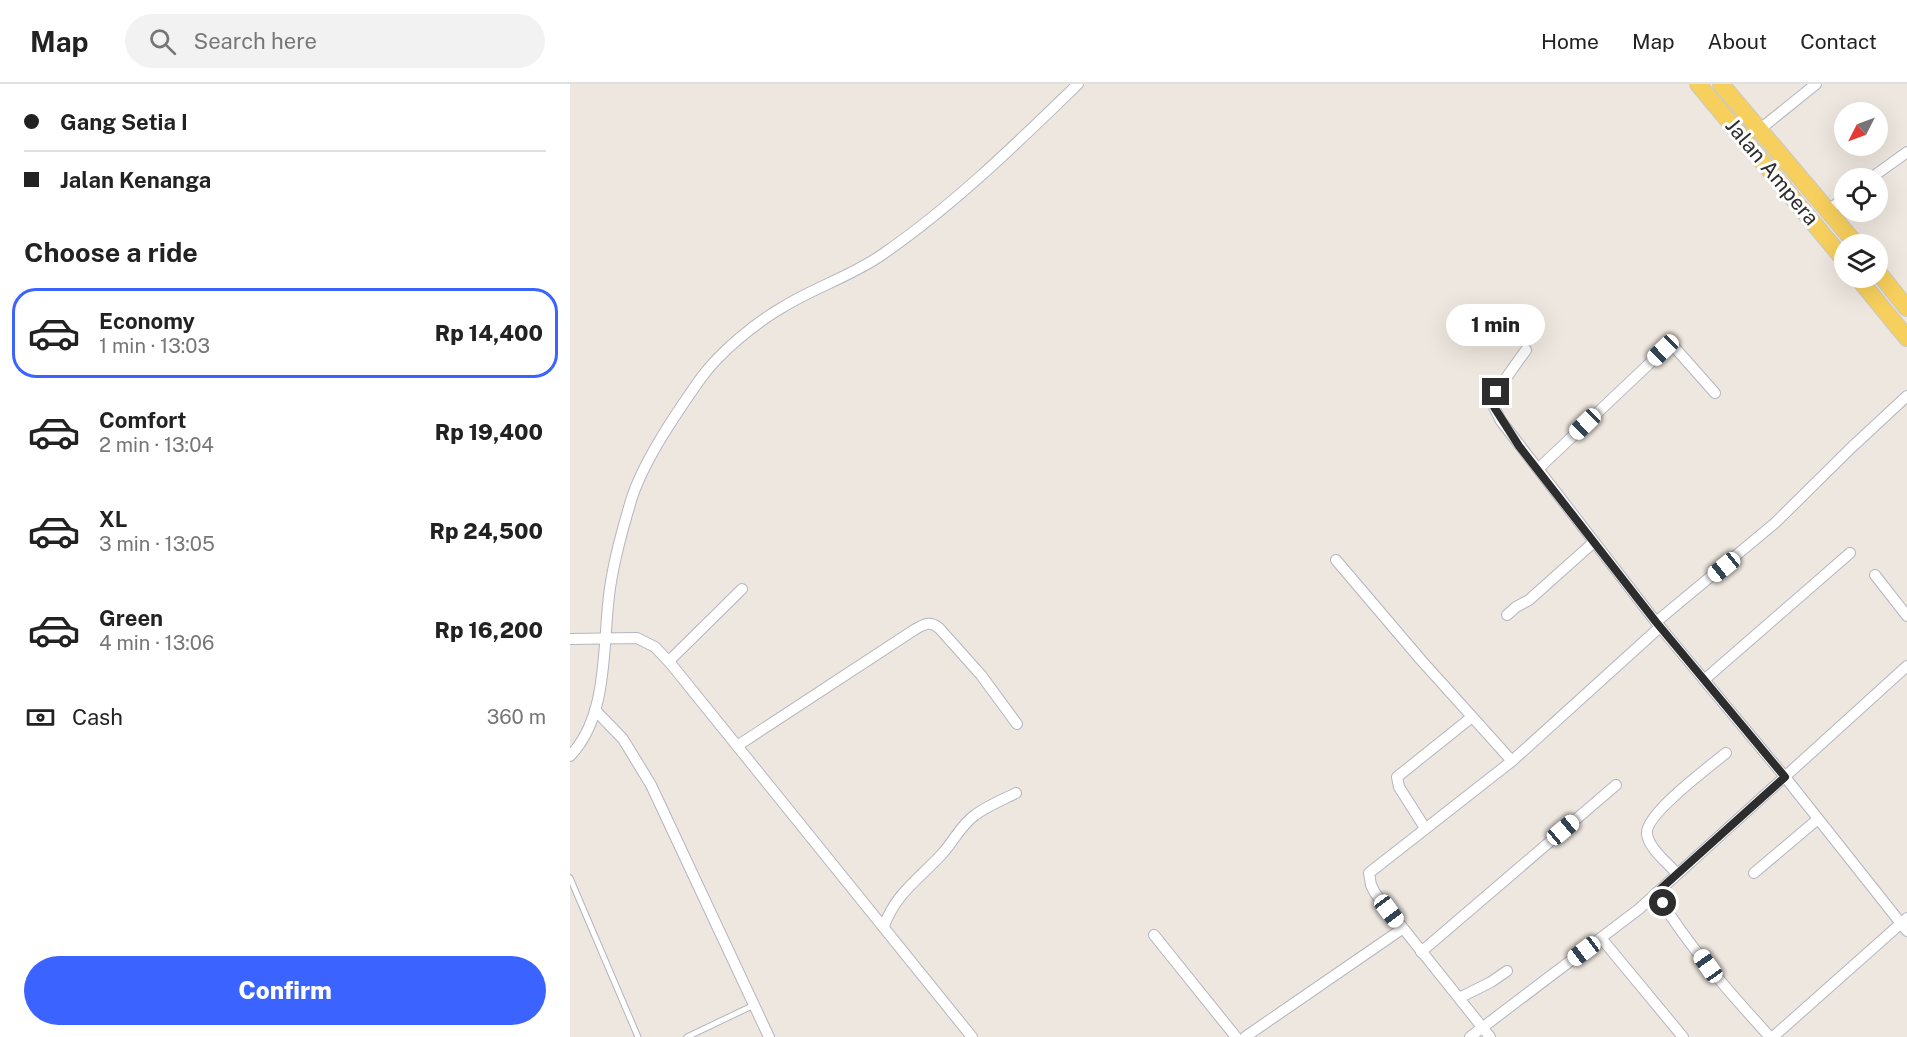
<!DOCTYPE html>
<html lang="en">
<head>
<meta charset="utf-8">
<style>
	:root { --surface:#fff; --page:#f2f2f2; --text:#222; --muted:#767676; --line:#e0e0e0; --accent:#3b63ff }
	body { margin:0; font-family:"Public Sans",sans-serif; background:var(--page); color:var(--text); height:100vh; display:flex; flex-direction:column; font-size:22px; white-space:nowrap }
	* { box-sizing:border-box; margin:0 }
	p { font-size:20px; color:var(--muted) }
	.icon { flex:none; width:33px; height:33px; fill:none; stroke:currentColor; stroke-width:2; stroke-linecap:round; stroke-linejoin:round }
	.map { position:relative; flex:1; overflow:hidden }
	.sheet { display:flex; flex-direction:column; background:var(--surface); width:570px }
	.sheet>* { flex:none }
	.hud { display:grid; align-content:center; height:132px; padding:0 24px; background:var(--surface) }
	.needle { width:39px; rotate:228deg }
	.fabs { position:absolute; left:1264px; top:18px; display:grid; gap:12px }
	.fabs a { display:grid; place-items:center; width:54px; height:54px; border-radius:50%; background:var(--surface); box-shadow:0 6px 24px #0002; font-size:30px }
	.end { position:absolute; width:27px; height:27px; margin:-14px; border:8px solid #2d2d2d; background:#fff; box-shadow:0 0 0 3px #fff }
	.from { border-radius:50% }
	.bubble { position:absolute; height:42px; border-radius:21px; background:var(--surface); box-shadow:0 6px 24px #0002; font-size:20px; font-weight:800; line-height:42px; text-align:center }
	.car { position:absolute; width:18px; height:36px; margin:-18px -9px; border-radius:8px; box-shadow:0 0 4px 2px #0007; background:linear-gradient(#fff 24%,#345 0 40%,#fff 0 76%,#345 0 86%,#fff 0) }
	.hud b { display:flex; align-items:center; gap:21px; height:57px; font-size:22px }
	.hud b+b { border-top:2px solid var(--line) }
	.hud i { width:15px; height:15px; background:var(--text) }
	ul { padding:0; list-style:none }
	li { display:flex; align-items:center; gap:18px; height:90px; margin:0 12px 9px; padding:0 12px; border:3px solid transparent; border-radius:24px }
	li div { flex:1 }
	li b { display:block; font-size:22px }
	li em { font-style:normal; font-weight:800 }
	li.active { border-color:var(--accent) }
	li>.icon { width:54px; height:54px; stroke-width:1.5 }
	h2 { padding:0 24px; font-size:27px; line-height:72px }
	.pay { display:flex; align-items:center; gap:15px; height:66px; padding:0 24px; font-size:22px }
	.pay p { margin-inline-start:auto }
	.action { display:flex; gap:12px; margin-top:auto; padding:12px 24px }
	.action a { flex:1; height:69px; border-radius:36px; background:var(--accent); color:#fff; font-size:24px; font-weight:800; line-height:69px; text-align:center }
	header { display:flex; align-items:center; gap:36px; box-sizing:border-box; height:84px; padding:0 30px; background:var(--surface); border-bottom:2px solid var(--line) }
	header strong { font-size:28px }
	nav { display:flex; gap:33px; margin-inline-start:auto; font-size:21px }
	.search { width:420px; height:54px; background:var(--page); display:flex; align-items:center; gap:15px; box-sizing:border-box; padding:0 21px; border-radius:33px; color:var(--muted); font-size:22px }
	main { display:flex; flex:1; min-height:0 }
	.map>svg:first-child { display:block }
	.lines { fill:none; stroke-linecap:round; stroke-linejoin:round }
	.lane-casing { stroke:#b3b5c0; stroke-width:7 }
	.street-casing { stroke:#b3b5c0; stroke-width:12 }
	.primary-casing { stroke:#c8c8c8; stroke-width:18 }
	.lane { stroke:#fff; stroke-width:5 }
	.street { stroke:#fff; stroke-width:10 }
	.primary { stroke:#f6cf5c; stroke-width:16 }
	.route { stroke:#2d2d2d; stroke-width:8 }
	.labels { text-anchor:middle; stroke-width:6; stroke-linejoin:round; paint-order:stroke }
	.street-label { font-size:21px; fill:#2d2d2d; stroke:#fff }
</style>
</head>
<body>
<header>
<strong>Map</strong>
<div class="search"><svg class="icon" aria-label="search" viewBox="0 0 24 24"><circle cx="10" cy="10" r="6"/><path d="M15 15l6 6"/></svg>Search here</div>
<nav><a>Home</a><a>Map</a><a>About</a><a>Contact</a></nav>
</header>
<main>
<section class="sheet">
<div class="hud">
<b><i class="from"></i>Gang Setia I</b>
<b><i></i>Jalan Kenanga</b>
</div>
<h2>Choose a ride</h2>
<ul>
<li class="active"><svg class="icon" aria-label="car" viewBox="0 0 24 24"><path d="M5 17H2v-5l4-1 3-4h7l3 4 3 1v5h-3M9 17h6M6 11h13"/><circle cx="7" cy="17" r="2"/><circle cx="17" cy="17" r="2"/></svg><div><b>Economy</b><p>1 min · 13:03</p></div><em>Rp 14,400</em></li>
<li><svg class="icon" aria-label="car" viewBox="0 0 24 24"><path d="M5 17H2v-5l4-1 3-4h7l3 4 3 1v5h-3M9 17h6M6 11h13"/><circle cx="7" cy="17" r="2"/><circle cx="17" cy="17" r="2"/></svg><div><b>Comfort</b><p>2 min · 13:04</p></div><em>Rp 19,400</em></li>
<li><svg class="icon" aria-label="car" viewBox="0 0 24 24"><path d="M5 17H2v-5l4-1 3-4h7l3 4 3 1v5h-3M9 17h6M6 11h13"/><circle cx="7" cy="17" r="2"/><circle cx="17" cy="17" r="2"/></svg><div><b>XL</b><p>3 min · 13:05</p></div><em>Rp 24,500</em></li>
<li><svg class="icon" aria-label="car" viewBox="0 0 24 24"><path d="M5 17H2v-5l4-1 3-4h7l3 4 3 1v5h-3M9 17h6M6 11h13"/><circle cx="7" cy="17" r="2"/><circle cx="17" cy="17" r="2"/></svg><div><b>Green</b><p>4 min · 13:06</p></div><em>Rp 16,200</em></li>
</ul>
<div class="pay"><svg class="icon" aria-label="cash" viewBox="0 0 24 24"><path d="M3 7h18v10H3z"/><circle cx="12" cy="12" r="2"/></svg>Cash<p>360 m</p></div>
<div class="action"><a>Confirm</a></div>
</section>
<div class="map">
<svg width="1337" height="953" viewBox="0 0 1337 953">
	<rect width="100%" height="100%" fill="#eee7df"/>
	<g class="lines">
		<g class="lane-casing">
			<g id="lane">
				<polyline points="0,794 68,953"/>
				<polyline points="117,953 184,921"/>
			</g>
		</g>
		<g class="street-casing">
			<g id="street">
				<polyline points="1189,46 1246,0"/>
				<polyline points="1301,94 1337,68"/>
				<polyline points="1258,126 1275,114"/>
				<polyline points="956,266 926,308 924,323 931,337 1086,538 1215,693 1337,847"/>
				<polyline points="968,385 1099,261 1106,265 1145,309"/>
				<polyline points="766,476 851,576 942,677"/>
				<polyline points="1305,491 1337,532"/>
				<polyline points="937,531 946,523 959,516 1024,458"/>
				<polyline points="1086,538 1205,439 1282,363 1337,312"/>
				<polyline points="0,555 67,554 85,563 101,580 402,953"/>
				<polyline points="99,577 172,505"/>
				<polyline points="1134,596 1280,469"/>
				<polyline points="25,626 53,655 81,701 199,953"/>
				<path d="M167,662L344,546C353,541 359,536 369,544L411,591L447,640"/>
				<path d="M0,672C40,631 32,557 40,504C44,476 52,447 60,420C71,380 107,328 131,294C150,268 185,239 213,223C245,203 282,192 313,170C384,121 446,60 508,0"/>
				<polyline points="855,744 829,703 827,693 902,633"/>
				<polyline points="1184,789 1248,735"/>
				<path d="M1107,790C1098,779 1079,765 1077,750C1074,731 1140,682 1156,669"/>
				<path d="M1086,809C1118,862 1159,908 1200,953"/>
				<path d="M314,842C326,809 349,795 372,770C383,758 391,741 405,731C417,722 432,716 446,709"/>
				<polyline points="584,851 666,953"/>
				<polyline points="1031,854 1113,953"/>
				<polyline points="851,868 1046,701"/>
				<polyline points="889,914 921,898 937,887"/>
				<polyline points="675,953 832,845"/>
				<polyline points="900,953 1069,825 1337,582"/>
				<polyline points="920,953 805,809 801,801 799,789 942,677 1090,543"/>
				<polyline points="1203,953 1337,834"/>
			</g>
		</g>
		<g class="primary-casing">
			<g id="primary">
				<polyline points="1128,0 1275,177"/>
				<polyline points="1151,0 1286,160"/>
				<polyline points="1308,188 1337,224"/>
				<polyline points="1288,194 1337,254"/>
			</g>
		</g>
		<use href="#lane" class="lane"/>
		<use href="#street" class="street"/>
		<use href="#primary" class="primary"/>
	</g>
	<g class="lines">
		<polyline class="route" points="926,308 924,323 949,362 1086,538 1215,693 1086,809 1093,819"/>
	</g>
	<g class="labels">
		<g class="street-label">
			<text transform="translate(1202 88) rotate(50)" y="7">Jalan Ampera</text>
		</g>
	</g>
</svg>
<div class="fabs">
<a><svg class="needle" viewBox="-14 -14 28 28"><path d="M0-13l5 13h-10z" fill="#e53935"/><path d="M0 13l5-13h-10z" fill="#767676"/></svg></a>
<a><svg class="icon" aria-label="locate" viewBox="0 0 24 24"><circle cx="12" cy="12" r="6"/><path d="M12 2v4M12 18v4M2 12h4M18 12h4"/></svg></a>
<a><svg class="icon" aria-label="layers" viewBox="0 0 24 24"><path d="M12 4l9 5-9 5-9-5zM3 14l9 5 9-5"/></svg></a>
</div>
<i class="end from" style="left:1093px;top:819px"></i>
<i class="end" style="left:926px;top:308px"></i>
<div class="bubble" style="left:876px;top:220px;width:99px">1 min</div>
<i class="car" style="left:1093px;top:266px;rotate:226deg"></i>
<i class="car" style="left:1015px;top:340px;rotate:226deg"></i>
<i class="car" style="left:1154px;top:483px;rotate:231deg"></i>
<i class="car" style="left:993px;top:746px;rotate:50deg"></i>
<i class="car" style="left:819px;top:827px;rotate:143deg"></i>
<i class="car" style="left:1014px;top:867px;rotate:233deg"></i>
<i class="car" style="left:1138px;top:882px;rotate:325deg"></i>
</div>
</main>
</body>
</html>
